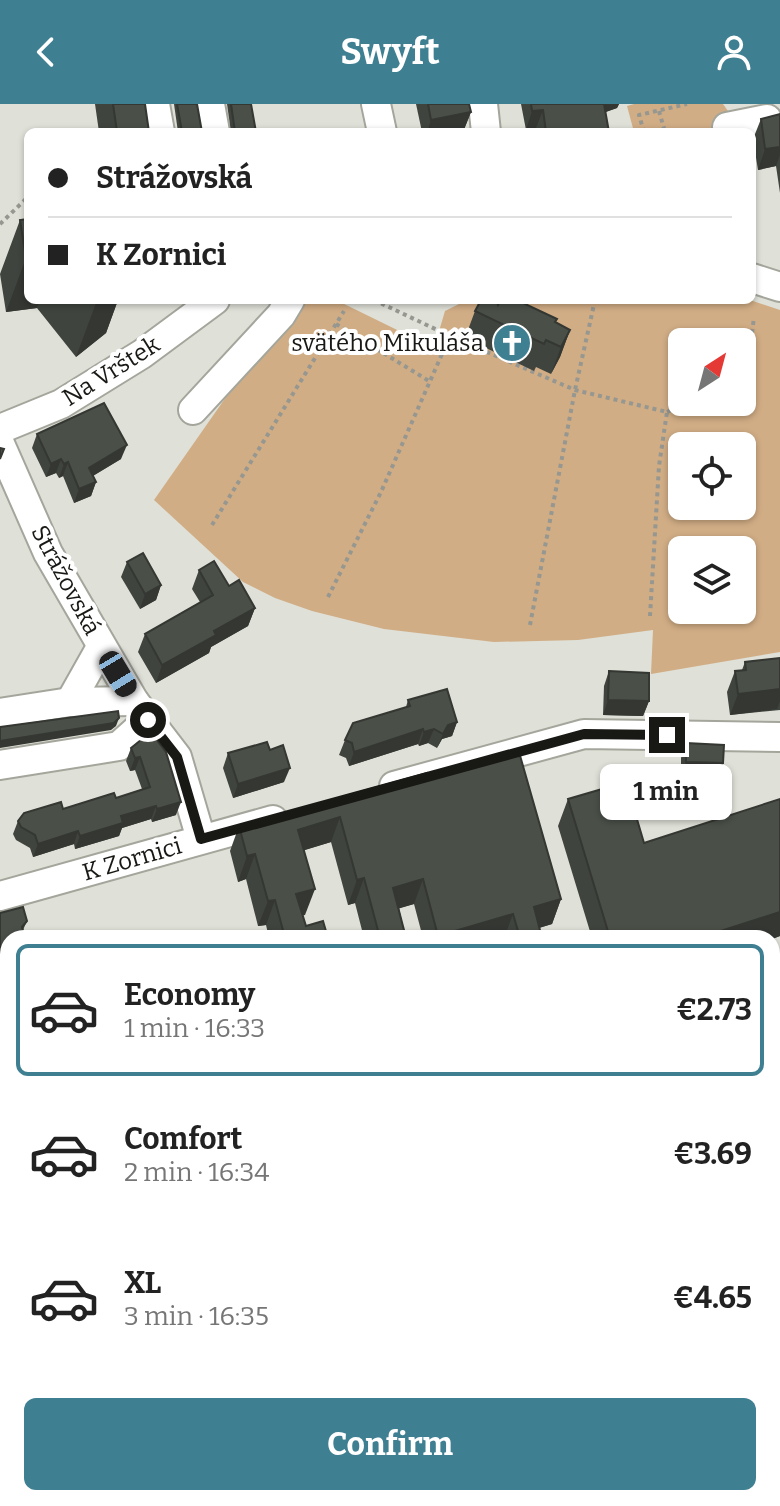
<!DOCTYPE html>
<html lang="en">
<head>
<meta charset="utf-8">
<style>
	:root { --surface:#fff; --page:#f2f2f2; --text:#222; --muted:#767676; --line:#e0e0e0; --accent:#3f7f92 }
	body { margin:0; font-family:Bitter,serif; background:var(--page); color:var(--text); height:100vh; display:flex; flex-direction:column; font-size:30px; white-space:nowrap }
	* { box-sizing:border-box; margin:0 }
	p { font-size:26px; color:var(--muted) }
	.icon { flex:none; width:44px; height:44px; fill:none; stroke:currentColor; stroke-width:2; stroke-linecap:round; stroke-linejoin:round }
	.map { position:relative; flex:1; overflow:hidden }
	.side { position:absolute; left:0px; top:826px; width:780px; height:576px; display:flex; flex-direction:column; background:var(--surface); border-radius:24px 24px 0 0; box-shadow:0 2px 6px #0004 }
	.side>* { flex:none }
	.top-card { position:absolute; left:24px; top:24px; width:732px; height:176px; border-radius:12px; box-shadow:0 2px 6px #0004; display:grid; align-content:center; height:176px; padding:0 24px; background:var(--surface) }
	.needle { width:52px; rotate:36deg }
	.tools { position:absolute; left:668px; top:224px; display:grid; gap:16px }
	.tools a { display:grid; place-items:center; width:88px; height:88px; border-radius:12px; background:var(--surface); box-shadow:0 2px 6px #0004; font-size:40px }
	.end { position:absolute; width:36px; height:36px; margin:-18px; border:10px solid #181815; background:#fff; box-shadow:0 0 0 4px #fff }
	.from { border-radius:50% }
	.bubble { position:absolute; height:56px; border-radius:12px; background:var(--surface); box-shadow:0 2px 6px #0004; font-size:26px; font-weight:700; line-height:56px; text-align:center }
	.car { position:absolute; width:24px; height:48px; margin:-24px -12px; border-radius:10px; box-shadow:0 0 6px 2px #0007; background:linear-gradient(#222 24%,#8ab4d8 0 40%,#222 0 76%,#8ab4d8 0 86%,#222 0) }
	.top-card b { display:flex; align-items:center; gap:28px; height:76px; font-size:30px }
	.top-card b+b { border-top:2px solid var(--line) }
	.top-card i { width:20px; height:20px; background:var(--text) }
	ul { padding:14px 0 0; list-style:none }
	li { display:flex; align-items:center; gap:24px; height:132px; margin:0 16px 12px; padding:0 8px; border:4px solid transparent; border-radius:12px }
	li div { flex:1 }
	li b { display:block; font-size:30px }
	li em { font-style:normal; font-weight:700 }
	li.selected { border-color:var(--accent) }
	li>.icon { width:72px; height:72px; stroke-width:1.5 }
	.primary-button { display:flex; gap:16px; margin-top:auto; padding:16px 24px }
	.primary-button a { flex:1; height:92px; border-radius:12px; background:var(--accent); color:#fff; font-size:32px; font-weight:700; line-height:92px; text-align:center }
	header { display:flex; justify-content:space-between; align-items:center; height:104px; padding:0 24px; background:var(--accent); color:#fff; font-size:36px; font-weight:700 }
	.map>svg:first-child { display:block }
	.green { fill:#d1ad85; fill-rule:evenodd }
	.lines { fill:none; stroke-linecap:round; stroke-linejoin:round }
	.stream { stroke:#50976d; stroke-width:6 }
	.minor-casing { stroke:#a4a69c; stroke-width:32 }
	.path { stroke:#969790; stroke-width:4; stroke-dasharray:4 4; stroke-linecap:butt }
	.minor { stroke:#fff; stroke-width:28 }
	.wall { fill:#40443e }
	.shaded-wall { fill:#343732 }
	.building { fill:#4a4f48; stroke:#343732; stroke-width:2 }
	.route { stroke:#181815; stroke-width:10 }
	.labels { text-anchor:middle; stroke-width:8; stroke-linejoin:round; paint-order:stroke }
	.poi-label { font-size:24px; fill:#181815; stroke:#fff; text-anchor:end }
	.street-label { font-size:24px; fill:#181815; stroke:#fff }
</style>
</head>
<body>
<header><svg class="icon" aria-label="back" viewBox="0 0 24 24"><path d="M15 5l-7 7 7 7"/></svg>Swyft<svg class="icon" aria-label="person" viewBox="0 0 24 24"><circle cx="12" cy="8" r="4"/><path d="M4 21q1-7 8-7t8 7"/></svg></header>
<div class="map">
<svg width="780" height="1402" viewBox="0 0 780 1402">
	<rect width="100%" height="100%" fill="#dfe0d7"/>
	<g class="green">
		<polygon points="634,0 723,0 735,17 718,28 634,28 627,2"/>
		<path d="M294,196H336L434,244L445,207L467,196H750L780,206V548L651,570L653,526L578,536L494,538L384,525L312,507L275,494L243,478L154,396ZM682,238H742V298H682ZM682,342H742V402H682ZM682,446H742V506H682Z"/>
	</g>
	<g class="lines">
		<g class="stream">
			<polyline points="772,1254 780,1250"/>
			<polyline points="0,1397 34,1402"/>
			<polyline points="406,1402 429,1394"/>
		</g>
		<g class="minor-casing">
			<g id="minor">
				<polyline points="155,0 160,28"/>
				<polyline points="210,0 215,28"/>
				<polyline points="376,0 382,28"/>
				<polyline points="483,0 486,28"/>
				<polyline points="728,28 727,23 767,15"/>
				<polyline points="752,174 780,183"/>
				<polyline points="193,306 281,211 290,196"/>
				<polyline points="0,325 61,300 142,250 215,196"/>
				<polyline points="0,340 48,449 134,597 177,653 201,735"/>
				<polyline points="70,598 101,543"/>
				<polyline points="0,609 70,598 134,597"/>
				<polyline points="0,661 119,642 148,616"/>
				<polyline points="394,682 584,630 780,633"/>
				<polyline points="0,792 273,716"/>
			</g>
		</g>
		<g class="path">
			<polyline points="659,7 665,28"/>
			<polyline points="644,28 639,11 687,0"/>
			<polyline points="0,120 28,93"/>
			<polyline points="374,196 450,232"/>
			<polyline points="336,220 429,277"/>
			<polyline points="742,265 748,262 754,213"/>
			<polyline points="667,308 688,298"/>
			<polyline points="212,421 344,207"/>
			<polyline points="328,493 381,388 450,232 575,286 667,308 659,362 650,512"/>
			<polyline points="530,521 575,286 595,196"/>
			<polyline points="772,1297 780,1293"/>
			<polyline points="521,1402 540,1394"/>
		</g>
		<use href="#minor" class="minor"/>
	</g>
	<g class="wall">
		<polygon points="95,0 145,0 149,28 99,28"/>
		<polygon points="174,0 197,0 202,28 178,28"/>
		<polygon points="227,0 251,0 256,28 231,28"/>
		<polygon points="416,0 469,0 471,8 463,28 422,28"/>
		<polygon points="521,0 619,0 617,4 605,8 609,28 536,28 536,24 526,26"/>
		<polygon points="780,10 780,89 776,62 758,66 753,35 761,15"/>
		<polygon points="28,115 28,196 118,196 106,229 76,253 37,204 6,208 0,170 20,116"/>
		<polygon points="525,200 570,226 560,253 551,270 536,263 534,267 465,234 475,207 498,201"/>
		<polygon points="37,330 121,355 93,372 96,378 91,392 74,399 63,372 59,374 56,369 46,373 32,344"/>
		<polygon points="127,458 161,481 156,496 140,505 121,473"/>
		<polygon points="199,466 229,482 255,504 248,522 211,543 209,549 156,579 138,548 145,530 200,498 192,485"/>
		<polygon points="780,554 780,606 730,611 727,588 735,567 742,566 745,558"/>
		<polygon points="609,567 649,597 643,612 603,611 604,582"/>
		<polygon points="408,596 457,618 452,632 442,635 437,644 428,639 419,642 418,640 349,662 346,654 339,651 345,636 406,603"/>
		<polygon points="147,631 176,711 152,718 151,715 122,724 119,732 75,745 74,740 33,753 30,744 16,736 13,730 18,717 63,705 116,694 142,685 135,666 130,667 126,657 131,644"/>
		<polygon points="686,639 723,659 718,674 681,673 681,654"/>
		<polygon points="228,649 284,678 233,694 223,664"/>
		<polygon points="428,675 561,795 552,820 539,824 542,834 423,834 414,800 399,804 405,830 404,834 364,834 355,799 348,801 331,738 304,746 305,811 303,811 306,822 328,834 269,834 266,821 258,822 246,775 238,778 230,747 239,722"/>
		<polygon points="568,695 644,739 780,695 780,832 772,835 592,834 558,722"/>
		<polygon points="0,809 27,817 23,826 8,834 8,1185 0,1155"/>
		<polygon points="780,937 780,1026 772,1000 772,939"/>
		<polygon points="652,1394 676,1394 678,1402 649,1402"/>
	</g>
	<g class="shaded-wall">
		<polygon points="600,0 619,0 617,4 595,12"/>
		<polygon points="543,6 536,24 526,26 532,7"/>
		<polygon points="471,8 463,28 427,28 431,16"/>
		<polygon points="780,43 780,51 776,62 758,66 765,45"/>
		<polygon points="26,154 28,154 28,196 40,196 37,204 6,208"/>
		<polygon points="99,196 118,196 106,229 76,253 96,199"/>
		<polygon points="570,226 560,253 551,270 561,243"/>
		<polygon points="127,341 121,355 84,377 89,364"/>
		<polygon points="61,355 56,369 46,373 51,360"/>
		<polygon points="68,358 63,372 59,374 64,360"/>
		<polygon points="96,378 91,392 74,399 79,385"/>
		<polygon points="161,481 156,496 140,505 145,490"/>
		<polygon points="255,504 248,522 211,543 209,549 156,579 162,561 214,527"/>
		<polygon points="780,585 780,597 777,605 730,611 738,590"/>
		<polygon points="608,596 649,597 643,612 603,611"/>
		<polygon points="119,614 116,622 111,626 0,644 0,637"/>
		<polygon points="457,618 452,632 442,635 437,644 443,630 448,621"/>
		<polygon points="423,625 418,640 349,662 354,648"/>
		<polygon points="434,625 428,639 419,642 424,628"/>
		<polygon points="140,653 135,666 130,667 135,654"/>
		<polygon points="686,658 723,659 718,674 681,673"/>
		<polygon points="290,664 284,678 233,694 238,680"/>
		<polygon points="181,698 176,711 152,718 157,705"/>
		<polygon points="156,702 151,715 122,724 119,732 75,745 80,732 121,712"/>
		<polygon points="340,713 331,738 289,751 298,726"/>
		<polygon points="78,727 74,740 33,753 38,740"/>
		<polygon points="255,750 246,775 238,778 247,752"/>
		<polygon points="364,774 355,799 348,801 357,776"/>
		<polygon points="423,775 414,800 384,809 393,784"/>
		<polygon points="315,785 305,811 286,815 296,790"/>
		<polygon points="561,795 552,820 525,828 534,803"/>
		<polygon points="275,796 266,821 258,822 268,797"/>
		<polygon points="780,808 780,832 772,835 699,834"/>
		<polygon points="513,810 504,834 437,834 438,832"/>
	</g>
	<g class="building">
		<polygon points="113,0 145,0 149,28 117,28"/>
		<polygon points="177,0 197,0 202,28 182,28"/>
		<polygon points="231,0 251,0 256,28 235,28"/>
		<polygon points="428,0 469,0 471,8 431,16"/>
		<polygon points="531,0 604,0 609,28 546,28 543,6 532,7"/>
		<polygon points="780,10 780,43 765,45 761,15"/>
		<polygon points="28,115 28,154 26,154 20,116"/>
		<polygon points="481,196 496,196 498,201 501,196 526,196 525,200 557,215 555,218 570,226 561,243 546,236 544,240 475,207"/>
		<polygon points="104,299 127,341 89,364 96,378 79,385 68,358 64,360 61,355 51,360 37,330"/>
		<polygon points="0,344 4,345 0,355"/>
		<polygon points="143,449 161,481 145,490 127,458"/>
		<polygon points="214,457 229,482 239,476 255,504 214,527 216,531 162,561 145,530 213,491 199,466"/>
		<polygon points="780,554 780,585 738,590 735,567 746,566 745,558"/>
		<polygon points="609,567 649,569 649,597 608,596"/>
		<polygon points="447,585 457,618 448,621 443,630 434,625 424,628 423,625 354,648 352,639 345,636 353,619 410,602 408,596"/>
		<polygon points="118,607 119,614 114,619 0,637 0,623"/>
		<polygon points="147,631 148,633 153,631 166,648 181,698 157,705 156,702 121,712 123,719 80,732 78,727 38,740 35,731 21,723 18,717 24,709 61,698 63,705 114,689 116,694 150,683 140,653 135,654 131,644"/>
		<polygon points="267,638 270,646 283,641 290,664 238,680 228,649"/>
		<polygon points="686,639 724,641 723,659 686,658"/>
		<polygon points="519,648 561,795 534,803 542,834 520,834 513,810 438,832 423,775 393,784 405,830 403,834 380,834 364,774 357,776 340,713 298,726 315,785 296,790 306,822 323,817 328,834 285,834 275,796 268,797 255,750 247,752 239,722 427,669 428,675"/>
		<polygon points="626,678 644,739 780,695 780,808 699,834 610,834 568,695"/>
		<polygon points="23,803 27,817 22,823 25,834 8,834 8,1079 0,1049 0,809"/>
		<polygon points="780,937 780,969 772,943 772,939"/>
		<polygon points="8,1098 8,1126 1,1100"/>
		<polygon points="653,1394 676,1394 678,1402 654,1402"/>
	</g>
	<g class="lines">
		<polyline class="route" points="148,616 177,653 201,735 584,630 667,631"/>
	</g>
	<defs>
		<g id="church-disc" transform="scale(2)"><circle r="9.5" fill="#3f7f92" stroke="#fff"/><path d="M-1.2-6h2.4v3.5h3.3v2.4h-3.3V6h-2.4V-.1h-3.3v-2.4h3.3Z" fill="#fff"/></g>
	</defs>
	<g fill-rule="evenodd">
		<use href="#church-disc" x="512" y="239"/>
	</g>
	<g class="labels">
		<g class="poi-label">
			<text x="484" y="247">svätého Mikuláša</text>
		</g>
		<g class="street-label">
			<text transform="translate(111 267) rotate(-32)" y="8">Na Vrštek</text>
			<text transform="translate(66 476) rotate(62)" y="8">Strážovská</text>
			<text transform="translate(132 755) rotate(-16)" y="8">K Zornici</text>
		</g>
	</g>
</svg>
<div class="tools">
<a><svg class="needle" viewBox="-14 -14 28 28"><path d="M0-13l5 13h-10z" fill="#e53935"/><path d="M0 13l5-13h-10z" fill="#767676"/></svg></a>
<a><svg class="icon" aria-label="locate" viewBox="0 0 24 24"><circle cx="12" cy="12" r="6"/><path d="M12 2v4M12 18v4M2 12h4M18 12h4"/></svg></a>
<a><svg class="icon" aria-label="layers" viewBox="0 0 24 24"><path d="M12 4l9 5-9 5-9-5zM3 14l9 5 9-5"/></svg></a>
</div>
<i class="end from" style="left:148px;top:616px"></i>
<i class="end" style="left:667px;top:631px"></i>
<div class="bubble" style="left:600px;top:660px;width:132px">1 min</div>
<i class="car" style="left:118px;top:570px;rotate:149deg"></i>
<div class="top-card">
<b><i class="from"></i>Strážovská</b>
<b><i></i>K Zornici</b>
</div>
<section class="side">
<ul>
<li class="selected"><svg class="icon" aria-label="car" viewBox="0 0 24 24"><path d="M5 17H2v-5l4-1 3-4h7l3 4 3 1v5h-3M9 17h6M6 11h13"/><circle cx="7" cy="17" r="2"/><circle cx="17" cy="17" r="2"/></svg><div><b>Economy</b><p>1 min · 16:33</p></div><em>€2.73</em></li>
<li><svg class="icon" aria-label="car" viewBox="0 0 24 24"><path d="M5 17H2v-5l4-1 3-4h7l3 4 3 1v5h-3M9 17h6M6 11h13"/><circle cx="7" cy="17" r="2"/><circle cx="17" cy="17" r="2"/></svg><div><b>Comfort</b><p>2 min · 16:34</p></div><em>€3.69</em></li>
<li><svg class="icon" aria-label="car" viewBox="0 0 24 24"><path d="M5 17H2v-5l4-1 3-4h7l3 4 3 1v5h-3M9 17h6M6 11h13"/><circle cx="7" cy="17" r="2"/><circle cx="17" cy="17" r="2"/></svg><div><b>XL</b><p>3 min · 16:35</p></div><em>€4.65</em></li>
</ul>
<div class="primary-button"><a>Confirm</a></div>
</section>
</div>
</body>
</html>
